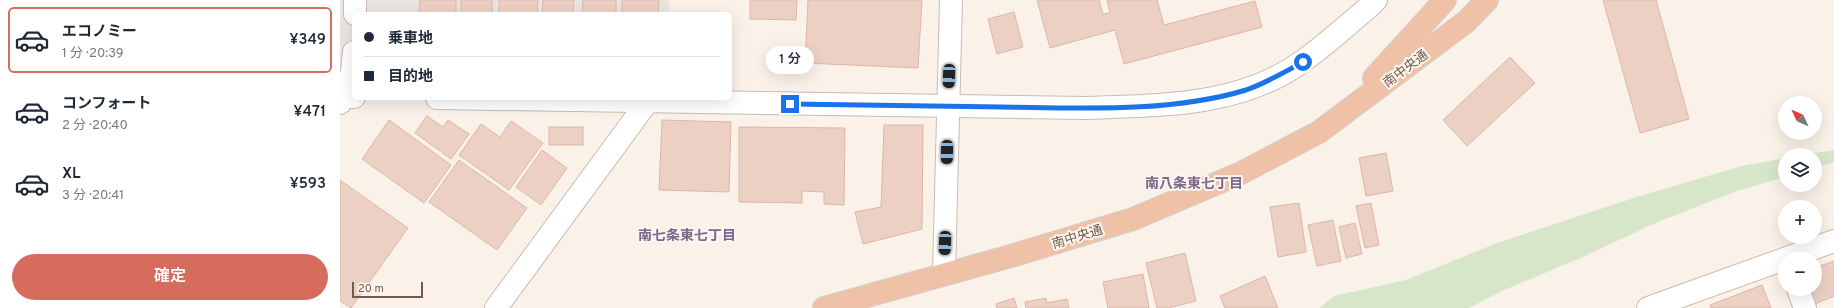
<!DOCTYPE html>
<html lang="ja">
<head>
<meta charset="utf-8">
<style>
	:root { --surface:#fff; --page:#f2f2f3; --text:#1f2937; --muted:#747a83; --line:#e0e1e3; --accent:#d66d5c }
	body { margin:0; font-family:Overpass,"Noto Sans JP",sans-serif; background:var(--page); color:var(--text); height:100vh; display:flex; flex-direction:column; font-size:15px; white-space:nowrap }
	* { box-sizing:border-box; margin:0 }
	p { font-size:13px; color:var(--muted) }
	.icon { flex:none; width:22px; height:22px; fill:none; stroke:currentColor; stroke-width:2; stroke-linecap:round; stroke-linejoin:round }
	.map { position:relative; flex:1; overflow:hidden }
	.panel { display:flex; flex-direction:column; background:var(--surface); width:340px }
	.panel>* { flex:none }
	.guide { position:absolute; left:12px; top:12px; width:380px; height:88px; border-radius:6px; box-shadow:0 4px 16px #0002; display:grid; align-content:center; height:88px; padding:0 12px; background:var(--surface) }
	.needle { width:26px; rotate:314deg }
	.controls { position:absolute; left:1438px; top:96px; display:grid; gap:8px }
	.controls a { display:grid; place-items:center; width:44px; height:44px; border-radius:50%; background:var(--surface); box-shadow:0 4px 16px #0002; font-size:20px }
	.scale { position:absolute; left:12px; bottom:10px; width:71px; box-sizing:border-box; padding-left:4px; border:2px solid #72594f; border-top:0; font-size:11px; line-height:14px; white-space:nowrap; color:#72594f; -webkit-text-stroke:3px #fdf6ef; paint-order:stroke }
	.end { position:absolute; width:18px; height:18px; margin:-9px; border:5px solid #1a73e8; background:#fff; box-shadow:0 0 0 2px #fff }
	.from { border-radius:50% }
	.bubble { position:absolute; height:28px; border-radius:14px; background:var(--surface); box-shadow:0 4px 16px #0002; font-size:13px; font-weight:600; line-height:28px; text-align:center }
	.car { position:absolute; width:12px; height:24px; margin:-12px -6px; border-radius:5px; box-shadow:0 0 3px 1px #0007; background:linear-gradient(#222 24%,#8ab4d8 0 40%,#222 0 76%,#8ab4d8 0 86%,#222 0) }
	.guide b { display:flex; align-items:center; gap:14px; height:38px; font-size:15px }
	.guide b+b { border-top:1px solid var(--line) }
	.guide i { width:10px; height:10px; background:var(--text) }
	ul { padding:7px 0 0; list-style:none }
	li { display:flex; align-items:center; gap:12px; height:66px; margin:0 8px 6px; padding:0 4px; border:2px solid transparent; border-radius:6px }
	li div { flex:1 }
	li b { display:block; font-size:15px }
	li em { font-style:normal; font-weight:600 }
	li.selected { border-color:var(--accent) }
	li>.icon { width:36px; height:36px; stroke-width:1.5 }
	.action { display:flex; gap:8px; margin-top:auto; padding:8px 12px }
	.action a { flex:1; height:46px; border-radius:24px; background:var(--accent); color:#fff; font-size:16px; font-weight:600; line-height:46px; text-align:center }
	main { display:flex; flex:1; min-height:0 }
	.map>svg:first-child { display:block }
	.industrial { fill:#ebe5e2 }
	.green { fill:#d7e6c9 }
	.building { fill:#ecd0c4; stroke:#ddb6a6 }
	.lines { fill:none; stroke-linecap:round; stroke-linejoin:round }
	.minor-casing { stroke:#cbbab0; stroke-width:24 }
	.tertiary-casing { stroke:#cbbab0; stroke-width:24 }
	.trunk-casing { stroke:#d5cdca; stroke-width:24 }
	.minor { stroke:#fff; stroke-width:22 }
	.tertiary { stroke:#fff; stroke-width:22 }
	.trunk { stroke:#efc2a8; stroke-width:22 }
	.route { stroke:#1a73e8; stroke-width:5 }
	.labels { text-anchor:middle; stroke-width:4; stroke-linejoin:round; paint-order:stroke }
	.street-label { font-size:13px; fill:#72594f; stroke:#fdf6ef }
	.neighbourhood-label { font-size:14px; font-weight:bold; fill:#7d678d; stroke:#fdf6ef }
</style>
</head>
<body>
<main>
<section class="panel">
<ul>
<li class="selected"><svg class="icon" aria-label="car" viewBox="0 0 24 24"><path d="M5 17H2v-5l4-1 3-4h7l3 4 3 1v5h-3M9 17h6M6 11h13"/><circle cx="7" cy="17" r="2"/><circle cx="17" cy="17" r="2"/></svg><div><b>エコノミー</b><p>1 分 · 20:39</p></div><em>¥349</em></li>
<li><svg class="icon" aria-label="car" viewBox="0 0 24 24"><path d="M5 17H2v-5l4-1 3-4h7l3 4 3 1v5h-3M9 17h6M6 11h13"/><circle cx="7" cy="17" r="2"/><circle cx="17" cy="17" r="2"/></svg><div><b>コンフォート</b><p>2 分 · 20:40</p></div><em>¥471</em></li>
<li><svg class="icon" aria-label="car" viewBox="0 0 24 24"><path d="M5 17H2v-5l4-1 3-4h7l3 4 3 1v5h-3M9 17h6M6 11h13"/><circle cx="7" cy="17" r="2"/><circle cx="17" cy="17" r="2"/></svg><div><b>XL</b><p>3 分 · 20:41</p></div><em>¥593</em></li>
</ul>
<div class="action"><a>確定</a></div>
</section>
<div class="map">
<svg width="1494" height="308" viewBox="0 0 1494 308">
	<rect width="100%" height="100%" fill="#faf2e9"/>
	<polygon class="industrial" points="0,0 329,0 329,14 14,14 14,74 0,73"/>
	<g class="green">
		<polygon points="1494,150 1494,162 1475,168 1475,155 1462,155"/>
		<polygon points="1445,158 1445,177 1400,190 1320,221 1238,259 1162,291 1129,308 979,308 994,296 1066,280 1157,243 1303,195 1402,166"/>
	</g>
	<g class="building">
		<polygon points="80,0 116,0 116,14 79,14"/>
		<rect x="121" y="0" width="31" height="14"/>
		<polygon points="159,0 198,0 197,14 159,14"/>
		<polygon points="203,0 234,0 233,14 202,14"/>
		<polygon points="243,0 276,0 276,14 242,14"/>
		<polygon points="282,0 319,0 318,14 282,14"/>
		<polygon points="410,0 457,0 456,20 410,19"/>
		<polygon points="468,0 582,0 578,68 465,63"/>
		<polygon points="697,0 759,0 763,14 770,13 767,0 817,0 824,25 915,1 922,27 784,64 775,30 710,48"/>
		<polygon points="1263,0 1316,0 1349,119 1300,133"/>
		<polygon points="674,12 683,47 657,54 648,19"/>
		<polygon points="1170,57 1195,83 1127,146 1103,120"/>
		<polygon points="87,116 103,127 108,120 129,134 111,159 75,133"/>
		<polygon points="49,120 111,165 84,203 22,159"/>
		<polygon points="322,120 391,122 389,192 319,190"/>
		<polygon points="171,121 203,143 169,190 119,155 141,124 160,137"/>
		<polygon points="544,125 583,125 582,229 523,244 515,212 541,207"/>
		<rect x="209" y="127" width="34" height="18"/>
		<polygon points="399,127 505,128 504,205 484,204 484,192 462,191 462,203 399,202"/>
		<polygon points="202,150 227,168 201,205 176,187"/>
		<polygon points="1046,153 1053,191 1026,196 1019,158"/>
		<polygon points="119,160 187,208 157,250 89,202"/>
		<polygon points="0,180 68,228 11,308 0,301"/>
		<polygon points="959,203 966,252 938,257 930,207"/>
		<polygon points="1031,203 1039,245 1025,248 1016,206"/>
		<polygon points="993,220 1001,261 977,266 968,225"/>
		<polygon points="1015,223 1022,254 1006,258 999,227"/>
		<polygon points="845,253 856,301 828,308 817,308 806,263"/>
		<polygon points="1494,261 1494,296 1475,304 1469,289 1475,289 1475,268"/>
		<polygon points="803,274 809,308 768,308 763,282"/>
		<polygon points="925,276 938,308 885,308 880,296"/>
		<polygon points="1422,285 1431,308 1371,308 1370,305"/>
		<polygon points="674,298 677,308 657,308 656,304"/>
		<polygon points="706,298 707,303 727,299 729,308 686,308 685,302"/>
	</g>
	<g class="lines">
		<g class="minor-casing">
			<g id="minor">
				<polyline points="15,14 15,0"/>
				<polyline points="0,96 3,96 12,72 14,52"/>
				<polyline points="604,273 611,0"/>
				<polyline points="1458,289 1465,308"/>
				<polyline points="156,308 308,101"/>
				<polyline points="1308,308 1494,241"/>
			</g>
		</g>
		<g class="tertiary-casing">
			<g id="tertiary">
				<path d="M97,98L746,108C820,105 900,107 963,61C986,45 1007,25 1029,7L1036,0"/>
				<polyline points="0,103 3,96 14,97"/>
			</g>
		</g>
		<g class="trunk-casing">
			<g id="trunk">
				<polyline points="1034,78 1105,0"/>
				<polyline points="484,308 678,254 793,219 901,173 979,132 1127,21 1147,0"/>
			</g>
		</g>
		<use href="#minor" class="minor"/>
		<use href="#tertiary" class="tertiary"/>
		<use href="#trunk" class="trunk"/>
	</g>
	<g class="lines">
		<path class="route" d="M450,104C521,105 592,106 662,107C741,108 830,113 906,90C926,83 945,72 963,62"/>
	</g>
	<g class="labels">
		<g class="street-label">
			<text transform="translate(1065 68) rotate(-37)" y="5">南中央通</text>
			<text transform="translate(737 236) rotate(-17)" y="5">南中央通</text>
		</g>
		<g class="neighbourhood-label">
			<text x="854" y="188">南八条東七丁目</text>
			<text x="347" y="240">南七条東七丁目</text>
		</g>
	</g>
</svg>
<div class="controls">
<a><svg class="needle" viewBox="-14 -14 28 28"><path d="M0-13l5 13h-10z" fill="#e53935"/><path d="M0 13l5-13h-10z" fill="#747a83"/></svg></a>
<a><svg class="icon" aria-label="layers" viewBox="0 0 24 24"><path d="M12 4l9 5-9 5-9-5zM3 14l9 5 9-5"/></svg></a>
<a>+</a>
<a>−</a>
</div>
<div class="scale">20 m</div>
<i class="end from" style="left:963px;top:62px"></i>
<i class="end" style="left:450px;top:104px"></i>
<div class="bubble" style="left:426px;top:46px;width:48px">1 分</div>
<i class="car" style="left:609px;top:76px;rotate:182deg"></i>
<i class="car" style="left:607px;top:152px;rotate:181deg"></i>
<i class="car" style="left:605px;top:243px;rotate:182deg"></i>
<div class="guide">
<b><i class="from"></i>乗車地</b>
<b><i></i>目的地</b>
</div>
</div>
</main>
</body>
</html>
